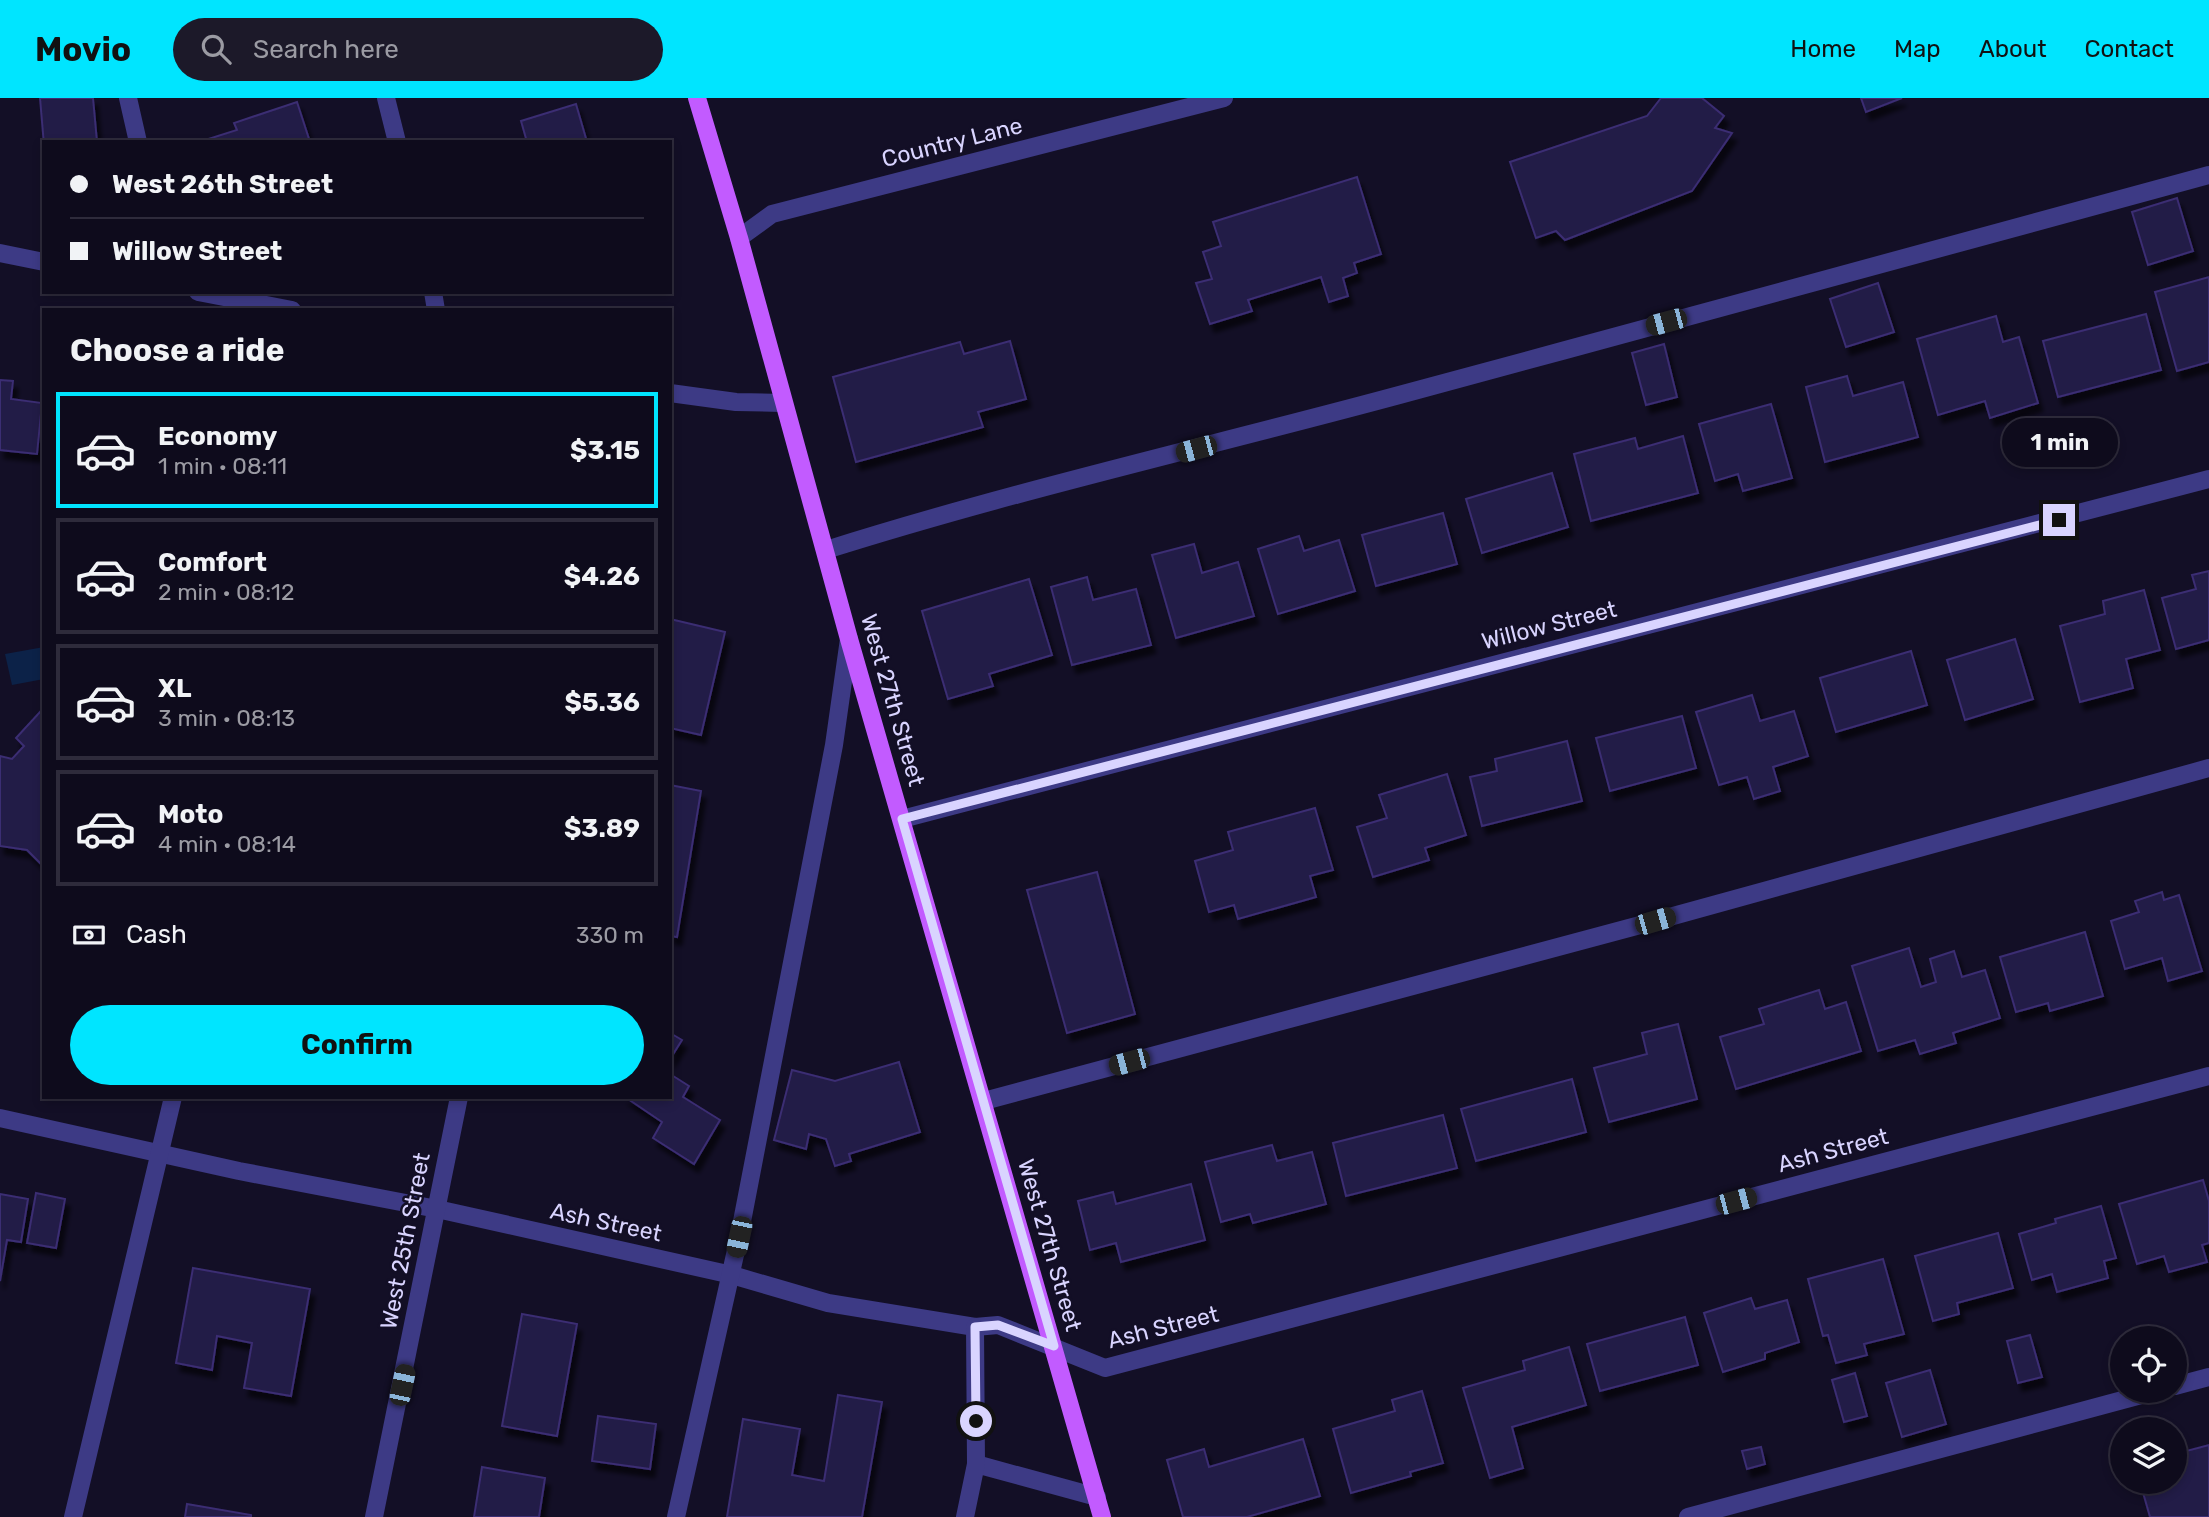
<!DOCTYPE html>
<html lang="en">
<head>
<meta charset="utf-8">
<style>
	:root { --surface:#0e0b1c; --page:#1c1929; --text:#f1f3f6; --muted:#9b9ba3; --line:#2e2b3b; --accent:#00e5ff }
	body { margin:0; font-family:Rubik,sans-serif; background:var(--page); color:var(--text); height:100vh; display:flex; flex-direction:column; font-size:26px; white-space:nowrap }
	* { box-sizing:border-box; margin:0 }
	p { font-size:23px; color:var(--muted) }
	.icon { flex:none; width:38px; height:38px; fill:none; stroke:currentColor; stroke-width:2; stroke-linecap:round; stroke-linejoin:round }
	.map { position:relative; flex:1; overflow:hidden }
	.drawer { position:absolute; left:42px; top:210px; width:630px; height:791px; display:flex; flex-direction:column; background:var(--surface); border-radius:0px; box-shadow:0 4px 10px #0003,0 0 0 2px var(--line) }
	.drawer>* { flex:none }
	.guide { position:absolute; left:42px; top:42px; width:630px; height:154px; border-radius:0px; box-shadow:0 4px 10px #0003,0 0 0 2px var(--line); display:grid; align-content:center; height:154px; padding:0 28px; background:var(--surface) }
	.controls { position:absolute; left:2110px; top:1228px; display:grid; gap:14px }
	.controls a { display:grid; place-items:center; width:77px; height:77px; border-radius:50%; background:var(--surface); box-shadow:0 4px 10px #0003,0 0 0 2px var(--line); font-size:35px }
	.end { position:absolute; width:32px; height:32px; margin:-16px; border:9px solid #d9d4ff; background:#111; box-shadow:0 0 0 4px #111 }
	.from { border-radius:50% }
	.bubble { position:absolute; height:49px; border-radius:24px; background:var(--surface); box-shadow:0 4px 10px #0003,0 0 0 2px var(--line); font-size:23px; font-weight:700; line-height:49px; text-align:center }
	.car { position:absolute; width:21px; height:42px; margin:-21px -10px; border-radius:9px; box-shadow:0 0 5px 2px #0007; background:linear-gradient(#222 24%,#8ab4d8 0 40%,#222 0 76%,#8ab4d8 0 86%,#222 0) }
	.guide b { display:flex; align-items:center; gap:24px; height:66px; font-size:26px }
	.guide b+b { border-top:2px solid var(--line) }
	.guide i { width:18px; height:18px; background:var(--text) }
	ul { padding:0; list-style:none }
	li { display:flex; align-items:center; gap:21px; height:116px; margin:0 14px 10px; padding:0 14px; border:4px solid var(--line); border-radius:0px }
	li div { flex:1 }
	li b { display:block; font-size:26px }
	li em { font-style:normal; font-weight:700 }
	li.active { border-color:var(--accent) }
	li>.icon { width:63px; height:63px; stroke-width:1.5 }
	h2 { padding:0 28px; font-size:32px; line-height:84px }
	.pay { display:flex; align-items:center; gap:18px; height:77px; padding:0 28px; font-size:26px }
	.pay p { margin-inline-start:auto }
	.cta { display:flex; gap:14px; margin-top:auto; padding:14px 28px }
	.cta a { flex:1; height:80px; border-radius:42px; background:var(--accent); color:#111; font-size:28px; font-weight:700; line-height:80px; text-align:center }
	header { display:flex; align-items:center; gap:42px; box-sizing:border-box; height:98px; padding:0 35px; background:var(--accent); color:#111 }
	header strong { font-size:33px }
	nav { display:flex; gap:38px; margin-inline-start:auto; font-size:24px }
	.search { width:490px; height:63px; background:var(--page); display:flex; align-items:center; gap:18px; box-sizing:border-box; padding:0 24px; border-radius:38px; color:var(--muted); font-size:26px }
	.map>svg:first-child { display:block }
	.water { fill:#0c2248 }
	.building { fill:#241b47; stroke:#3b2d73; stroke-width:2; filter:url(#shadow) }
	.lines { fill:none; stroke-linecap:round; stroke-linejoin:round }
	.minor { stroke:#3d3a85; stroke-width:18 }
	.major { stroke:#c25bff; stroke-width:18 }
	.route { stroke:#d9d4ff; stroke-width:9 }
	.labels { text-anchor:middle; stroke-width:5; stroke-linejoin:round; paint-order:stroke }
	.street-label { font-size:23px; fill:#d9d4ff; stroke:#130f26 }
</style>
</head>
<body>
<header>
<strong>Movio</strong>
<div class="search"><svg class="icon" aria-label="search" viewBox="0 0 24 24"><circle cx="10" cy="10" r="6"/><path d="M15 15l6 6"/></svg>Search here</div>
<nav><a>Home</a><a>Map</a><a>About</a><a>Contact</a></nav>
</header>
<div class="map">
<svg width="2209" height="1419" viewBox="0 0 2209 1419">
	<defs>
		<filter id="shadow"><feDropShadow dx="4.5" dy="8" stdDeviation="2" flood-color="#0009"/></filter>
	</defs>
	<rect width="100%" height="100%" fill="#130f26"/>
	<polygon class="water" points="44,549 44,581 12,587 5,556"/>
	<g class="building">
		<polygon points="40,0 93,0 97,44 44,44 44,47"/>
		<polygon points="1661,0 1702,0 1724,18 1715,30 1732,35 1692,93 1565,142 1556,133 1536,140 1510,64 1647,18"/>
		<polygon points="1861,0 1902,0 1866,14"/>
		<polygon points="297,4 310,44 199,44 237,32 234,25"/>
		<polygon points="576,6 587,44 527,44 521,23"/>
		<polygon points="1357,79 1381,156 1354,165 1357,175 1343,180 1348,198 1329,204 1321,179 1248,202 1252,213 1210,226 1196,185 1212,181 1203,154 1221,148 1213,124"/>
		<polygon points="2177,100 2193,153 2148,167 2132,114"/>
		<polygon points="2209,179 2209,264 2177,273 2155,194"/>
		<polygon points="1878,185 1894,234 1846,249 1830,201"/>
		<polygon points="2146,216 2161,272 2058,299 2043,243"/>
		<polygon points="1996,218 2003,244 2019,239 2038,305 1990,320 1985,303 1938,317 1917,241"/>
		<polygon points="1010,243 1026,301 978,314 983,329 856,364 833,279 960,244 964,256"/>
		<polygon points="1664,246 1677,299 1646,307 1632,255"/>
		<polygon points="1847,278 1853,298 1903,284 1918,339 1825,364 1806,289"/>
		<polygon points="0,282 13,283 11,301 42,305 37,356 0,352"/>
		<polygon points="1771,306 1792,380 1743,393 1738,376 1715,383 1699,326"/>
		<polygon points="1683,338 1698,395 1591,423 1574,356 1635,340 1638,351"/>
		<polygon points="1552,375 1568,429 1482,455 1466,401"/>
		<polygon points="1443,415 1457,466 1376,488 1362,437"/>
		<polygon points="1299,438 1304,453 1339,442 1355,493 1278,516 1258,451"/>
		<polygon points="1194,446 1202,475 1238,464 1254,518 1176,540 1152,457"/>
		<polygon points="2209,473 2209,542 2176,551 2162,500 2196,491 2192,477"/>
		<polygon points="1087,479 1093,502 1136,491 1151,547 1072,567 1051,489"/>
		<polygon points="1029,481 1052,557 989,576 993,588 948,601 922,513"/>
		<polygon points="2144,492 2160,552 2126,561 2133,590 2080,604 2060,528 2105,516 2103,503"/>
		<polygon points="670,521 725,534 701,637 670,630"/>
		<polygon points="2015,541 2033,601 1965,622 1947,562"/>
		<polygon points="1911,553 1927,607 1836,634 1820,580"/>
		<polygon points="1752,597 1760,623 1794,613 1808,658 1773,669 1780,693 1754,701 1747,679 1719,687 1696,614"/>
		<polygon points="40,614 44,618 44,769 27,752 0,748 0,658 12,661 24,648 16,640"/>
		<polygon points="1682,618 1696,670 1610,693 1596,640"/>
		<polygon points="1567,643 1582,703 1482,728 1470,679 1497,673 1495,661"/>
		<polygon points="1447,676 1466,737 1425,750 1429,762 1373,779 1357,729 1387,720 1379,697"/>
		<polygon points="670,687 701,693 677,839 670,838"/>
		<polygon points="1315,710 1333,772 1310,778 1316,799 1238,821 1234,807 1209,814 1195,763 1233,752 1228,734"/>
		<polygon points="1097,774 1135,916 1067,935 1027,792"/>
		<polygon points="2162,794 2164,802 2179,797 2202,873 2168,883 2162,860 2125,871 2111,823 2139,814 2135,803"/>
		<polygon points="2085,834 2103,898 2050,913 2048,905 2016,914 2000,859"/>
		<polygon points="1909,850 1921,889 1936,884 1930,861 1954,853 1962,879 1985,872 2000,920 1953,935 1956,945 1920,956 1915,942 1878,953 1852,868"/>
		<polygon points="1819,892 1825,911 1846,904 1861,953 1736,991 1720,939 1764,926 1759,911"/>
		<polygon points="1678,926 1697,1001 1609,1024 1594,970 1647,956 1642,935"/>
		<polygon points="670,935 682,942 670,961"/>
		<polygon points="899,964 920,1034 849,1056 851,1063 835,1068 826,1041 809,1036 806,1051 774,1042 792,972 835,983"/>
		<polygon points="670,976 689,988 683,999 720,1022 694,1066 653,1040 662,1024 625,999 670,999"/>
		<polygon points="1572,981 1586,1034 1476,1063 1461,1011"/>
		<polygon points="1443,1017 1457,1070 1346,1098 1333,1045"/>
		<polygon points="1272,1047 1277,1063 1312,1054 1326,1106 1253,1125 1250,1116 1221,1124 1205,1064"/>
		<polygon points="2203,1082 2209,1103 2209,1145 2202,1147 2207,1164 2169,1174 2164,1158 2137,1166 2119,1106"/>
		<polygon points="1191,1086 1205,1142 1121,1164 1116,1145 1090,1152 1078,1103 1113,1094 1116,1106"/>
		<polygon points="36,1095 65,1101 56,1150 27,1145"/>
		<polygon points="0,1096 28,1101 21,1144 7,1142 0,1183"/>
		<polygon points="2101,1108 2116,1160 2104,1163 2108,1180 2057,1194 2052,1176 2032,1182 2019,1136 2056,1125 2055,1121"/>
		<polygon points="1998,1135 2013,1190 1957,1205 1959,1216 1933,1223 1915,1158"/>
		<polygon points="1883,1161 1904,1236 1864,1246 1867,1257 1836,1265 1828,1237 1823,1238 1808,1181"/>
		<polygon points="193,1170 310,1191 291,1298 244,1290 252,1245 217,1238 212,1272 176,1265"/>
		<polygon points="1751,1200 1755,1211 1787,1202 1799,1244 1765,1255 1765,1261 1723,1274 1704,1215"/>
		<polygon points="522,1216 577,1226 557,1338 502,1328"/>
		<polygon points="1685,1219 1698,1267 1600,1293 1587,1246"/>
		<polygon points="2030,1237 2042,1279 2018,1285 2007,1243"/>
		<polygon points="1569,1249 1586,1307 1512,1329 1523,1370 1490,1380 1463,1290 1525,1272 1523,1263"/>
		<polygon points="1930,1272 1946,1326 1902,1339 1886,1285"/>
		<polygon points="1855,1275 1867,1318 1844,1324 1832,1282"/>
		<polygon points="1422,1293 1443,1365 1410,1374 1411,1378 1351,1395 1333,1331 1395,1313 1392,1302"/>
		<polygon points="838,1297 882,1304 862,1419 727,1419 743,1321 800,1331 792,1377 824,1383"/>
		<polygon points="598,1318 656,1326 650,1371 592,1363"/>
		<polygon points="1303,1341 1320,1398 1247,1419 1183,1419 1167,1362 1204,1351 1209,1369"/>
		<polygon points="2209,1347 2209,1419 2150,1419 2140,1384 2175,1384 2175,1356"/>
		<polygon points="1761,1349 1765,1366 1747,1371 1742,1353"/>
		<polygon points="482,1369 545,1380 539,1419 474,1419"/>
		<polygon points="187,1406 251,1417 251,1419 185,1419"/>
	</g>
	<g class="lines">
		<g class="minor">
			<polyline points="128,0 138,44"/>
			<polyline points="386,0 397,44"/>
			<polyline points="739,140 772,116 1224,0"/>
			<polyline points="0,155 44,164"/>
			<polyline points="198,194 292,212"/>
			<polyline points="433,194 436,212"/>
			<polyline points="670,295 736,304 783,305"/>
			<path d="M826,452C1016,392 1211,348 1403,296C1672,224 1940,148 2209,77"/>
			<polyline points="902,721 2209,381"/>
			<polyline points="984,1003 1655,823 2209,670"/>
			<polyline points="0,1020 239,1073 437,1111 732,1177 828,1205 975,1229 998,1227 1105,1270 2209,978"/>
			<polyline points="2175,1288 2209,1279"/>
			<polyline points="976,1366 1097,1399"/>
			<polyline points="73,1419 173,999"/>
			<polyline points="374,1419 459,999"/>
			<polyline points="676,1419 739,1139 834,647 849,541"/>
			<polyline points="965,1419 976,1366 975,1229"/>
			<polyline points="1688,1419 2156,1293"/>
		</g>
		<polyline class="major" points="697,0 739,140 849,541 1102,1419"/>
	</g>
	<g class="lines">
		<polyline class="route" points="976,1323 975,1229 998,1227 1054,1248 902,721 2059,422"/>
	</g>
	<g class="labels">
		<g class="street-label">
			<text transform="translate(952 44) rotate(-14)" y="8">Country Lane</text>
			<text transform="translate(1549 527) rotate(-14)" y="8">Willow Street</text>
			<text transform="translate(893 602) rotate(74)" y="8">West 27th Street</text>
			<text transform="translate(1833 1052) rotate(-15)" y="8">Ash Street</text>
			<text transform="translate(606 1124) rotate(12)" y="8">Ash Street</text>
			<text transform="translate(405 1143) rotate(-79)" y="8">West 25th Street</text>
			<text transform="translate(1050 1147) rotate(74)" y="8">West 27th Street</text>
			<text transform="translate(1163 1229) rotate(-14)" y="8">Ash Street</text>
		</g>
	</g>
</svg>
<div class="controls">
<a><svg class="icon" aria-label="locate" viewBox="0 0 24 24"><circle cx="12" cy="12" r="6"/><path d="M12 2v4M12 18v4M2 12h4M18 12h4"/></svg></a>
<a><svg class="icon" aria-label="layers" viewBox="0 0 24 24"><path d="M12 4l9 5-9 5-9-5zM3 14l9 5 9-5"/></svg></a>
</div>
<i class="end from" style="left:976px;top:1323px"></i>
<i class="end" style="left:2059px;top:422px"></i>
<div class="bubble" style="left:2002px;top:320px;width:116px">1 min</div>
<i class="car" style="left:1666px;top:224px;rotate:255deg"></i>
<i class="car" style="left:1196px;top:351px;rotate:255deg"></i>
<i class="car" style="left:1655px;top:823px;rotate:74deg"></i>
<i class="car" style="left:1129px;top:964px;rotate:255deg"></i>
<i class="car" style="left:1736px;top:1103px;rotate:75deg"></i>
<i class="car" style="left:739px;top:1139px;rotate:192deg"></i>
<i class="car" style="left:402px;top:1287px;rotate:12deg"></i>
<div class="guide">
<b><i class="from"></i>West 26th Street</b>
<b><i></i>Willow Street</b>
</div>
<section class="drawer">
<h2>Choose a ride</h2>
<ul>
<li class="active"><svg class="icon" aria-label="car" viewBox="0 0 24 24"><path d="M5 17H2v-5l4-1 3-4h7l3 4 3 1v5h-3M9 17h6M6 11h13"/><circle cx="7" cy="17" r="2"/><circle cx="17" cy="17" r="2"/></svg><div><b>Economy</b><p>1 min · 08:11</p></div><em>$3.15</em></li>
<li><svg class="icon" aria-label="car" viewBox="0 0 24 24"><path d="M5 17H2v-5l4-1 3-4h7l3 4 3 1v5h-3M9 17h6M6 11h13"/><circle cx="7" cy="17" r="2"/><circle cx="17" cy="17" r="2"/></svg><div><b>Comfort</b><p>2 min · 08:12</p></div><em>$4.26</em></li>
<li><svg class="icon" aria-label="car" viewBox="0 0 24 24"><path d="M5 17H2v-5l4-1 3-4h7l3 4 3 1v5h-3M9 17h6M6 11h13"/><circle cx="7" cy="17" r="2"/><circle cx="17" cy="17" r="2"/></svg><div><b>XL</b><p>3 min · 08:13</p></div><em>$5.36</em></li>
<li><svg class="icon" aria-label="car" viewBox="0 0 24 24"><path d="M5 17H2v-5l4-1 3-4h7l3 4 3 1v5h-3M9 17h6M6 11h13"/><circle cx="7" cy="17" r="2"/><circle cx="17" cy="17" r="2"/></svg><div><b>Moto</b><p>4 min · 08:14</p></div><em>$3.89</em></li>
</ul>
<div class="pay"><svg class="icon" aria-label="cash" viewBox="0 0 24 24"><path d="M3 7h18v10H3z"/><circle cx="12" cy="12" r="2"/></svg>Cash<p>330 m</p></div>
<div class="cta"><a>Confirm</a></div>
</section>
</div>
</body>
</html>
